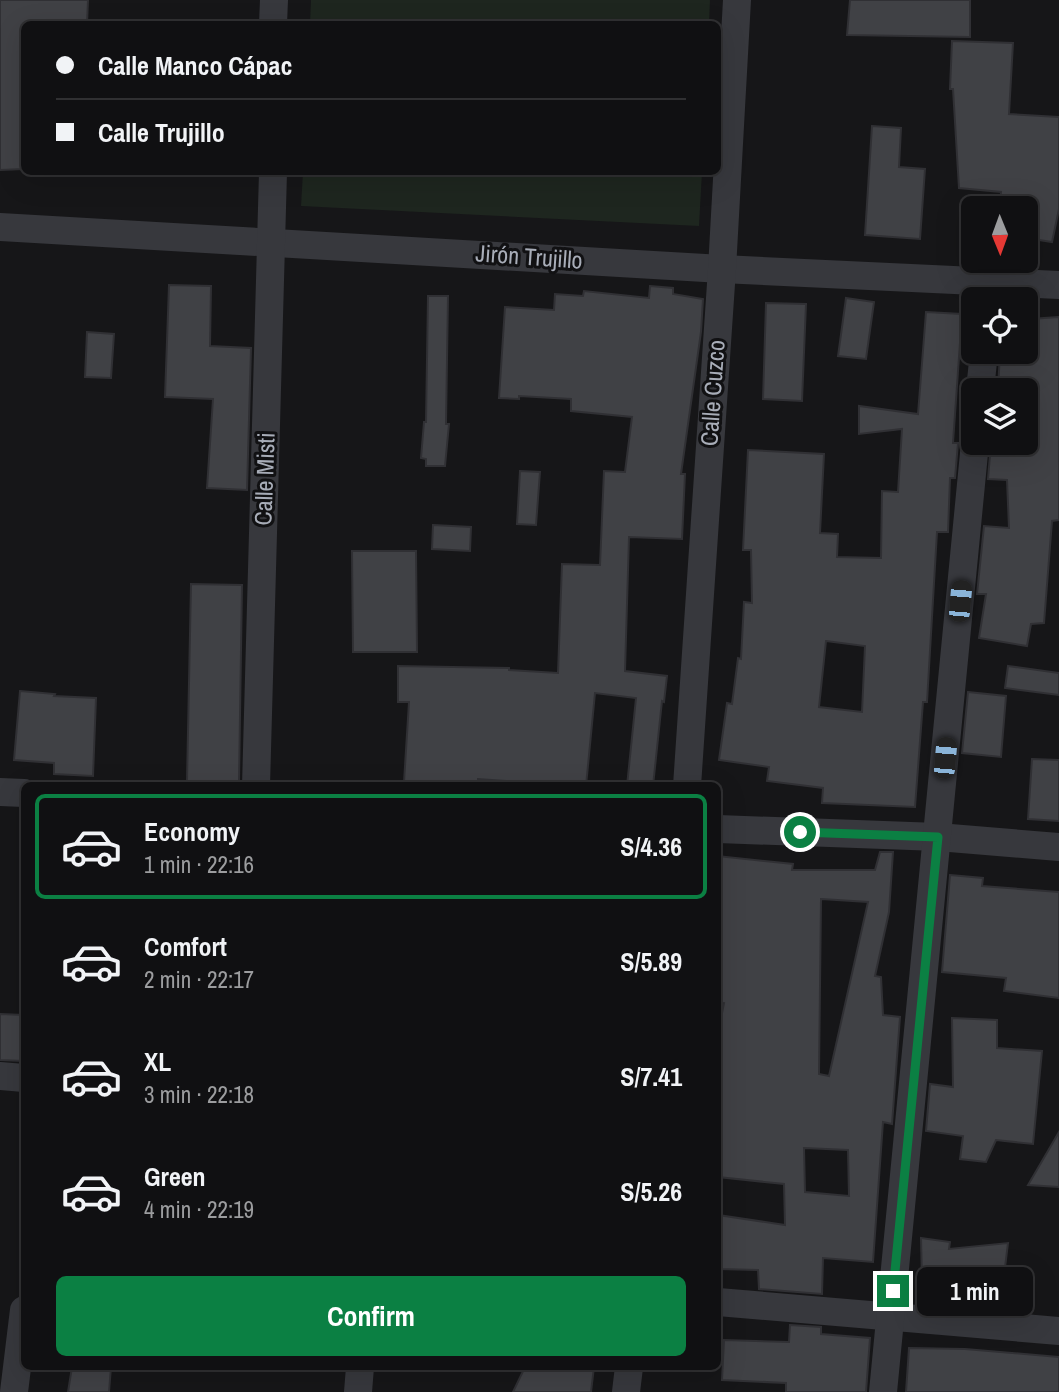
<!DOCTYPE html>
<html lang="en">
<head>
<meta charset="utf-8">
<style>
	:root { --surface:#101012; --page:#1e1e20; --text:#f1f3f6; --muted:#9c9d9f; --line:#303032; --accent:#0b8043 }
	body { margin:0; font-family:"Archivo Narrow",sans-serif; background:var(--page); color:var(--text); height:100vh; display:flex; flex-direction:column; font-size:26px; white-space:nowrap }
	* { box-sizing:border-box; margin:0 }
	p { font-size:23px; color:var(--muted) }
	.icon { flex:none; width:38px; height:38px; fill:none; stroke:currentColor; stroke-width:2; stroke-linecap:round; stroke-linejoin:round }
	.map { position:relative; flex:1; overflow:hidden }
	.sheet { position:absolute; left:21px; top:782px; width:700px; height:588px; display:flex; flex-direction:column; background:var(--surface); border-radius:10px; box-shadow:0 7px 28px #0002,0 0 0 2px var(--line) }
	.sheet>* { flex:none }
	.top-card { position:absolute; left:21px; top:21px; width:700px; height:154px; border-radius:10px; box-shadow:0 7px 28px #0002,0 0 0 2px var(--line); display:grid; align-content:center; height:154px; padding:0 35px; background:var(--surface) }
	.needle { width:46px; rotate:179deg }
	.fabs { position:absolute; left:961px; top:196px; display:grid; gap:14px }
	.fabs a { display:grid; place-items:center; width:77px; height:77px; border-radius:10px; background:var(--surface); box-shadow:0 7px 28px #0002,0 0 0 2px var(--line); font-size:35px }
	.end { position:absolute; width:32px; height:32px; margin:-16px; border:9px solid #0b8043; background:#fff; box-shadow:0 0 0 4px #fff }
	.from { border-radius:50% }
	.bubble { position:absolute; height:49px; border-radius:10px; background:var(--surface); box-shadow:0 7px 28px #0002,0 0 0 2px var(--line); font-size:23px; font-weight:700; line-height:49px; text-align:center }
	.car { position:absolute; width:21px; height:42px; margin:-21px -10px; border-radius:9px; box-shadow:0 0 5px 2px #0007; background:linear-gradient(#222 24%,#8ab4d8 0 40%,#222 0 76%,#8ab4d8 0 86%,#222 0) }
	.top-card b { display:flex; align-items:center; gap:24px; height:66px; font-size:26px }
	.top-card b+b { border-top:2px solid var(--line) }
	.top-card i { width:18px; height:18px; background:var(--text) }
	ul { padding:12px 0 0; list-style:none }
	li { display:flex; align-items:center; gap:21px; height:105px; margin:0 14px 10px; padding:0 21px; border:4px solid transparent; border-radius:10px }
	li div { flex:1 }
	li b { display:block; font-size:26px }
	li em { font-style:normal; font-weight:700 }
	li.current { border-color:var(--accent) }
	li>.icon { width:63px; height:63px; stroke-width:1.5 }
	.button { display:flex; gap:14px; margin-top:auto; padding:14px 35px }
	.button a { flex:1; height:80px; border-radius:10px; background:var(--accent); color:#fff; font-size:28px; font-weight:700; line-height:80px; text-align:center }
	.map>svg:first-child { display:block }
	.green { fill:#1e261f }
	.building { fill:#404145; stroke:#303034; stroke-width:2; fill-rule:evenodd }
	.lines { fill:none; stroke-linecap:round; stroke-linejoin:round }
	.minor { stroke:#37383d; stroke-width:28 }
	.route { stroke:#0b8043; stroke-width:9 }
	.labels { text-anchor:middle; stroke-width:6; stroke-linejoin:round; paint-order:stroke }
	.street-label { font-size:24px; fill:#a8adb8; stroke:#111113 }
</style>
</head>
<body>
<div class="map">
<svg width="1059" height="1392" viewBox="0 0 1059 1392">
	<rect width="100%" height="100%" fill="#161618"/>
	<g class="green">
		<polygon points="311,0 710,0 709,24 310,24"/>
		<polygon points="303,172 702,172 699,226 301,206"/>
	</g>
	<g class="building">
		<polygon points="0,0 88,0 87,24 24,24 24,169 0,170"/>
		<polygon points="850,0 970,0 970,37 847,35"/>
		<polygon points="952,41 1013,43 1009,114 1059,117 1059,209 1052,242 1026,238 1026,208 1000,208 1001,192 959,188 953,89 950,89"/>
		<polygon points="872,126 901,128 899,167 925,169 920,239 865,235"/>
		<polygon points="169,285 211,286 210,346 251,348 247,490 207,488 213,399 165,397"/>
		<polygon points="650,286 673,288 673,294 703,299 701,332 681,474 685,474 682,539 629,537 625,671 667,676 664,702 662,701 653,786 627,786 636,698 595,693 586,786 548,786 548,784 478,779 478,786 404,782 409,702 398,702 398,666 509,668 509,670 558,673 562,564 600,565 604,471 625,472 632,417 571,411 571,399 519,396 519,399 499,398 505,307 554,310 555,294 583,296 584,291 649,298"/>
		<polygon points="428,296 448,296 446,424 449,424 445,466 426,466 426,459 421,458 424,422 426,422"/>
		<polygon points="846,298 874,302 866,359 838,356"/>
		<polygon points="766,303 806,304 802,401 763,399"/>
		<path d="M926,312L962,314L953,443H958L955,478H950L948,532H937L927,702H923L915,807L822,803L823,788L767,781L769,767L719,760L727,703L732,704L738,658L741,659L744,602L752,603L751,550H743L748,450L824,454L820,533L838,534L837,557L881,558L882,491L898,492L902,429L859,434V406L918,414ZM826,641L865,646L862,712L819,707Z"/>
		<polygon points="1059,317 1059,520 1052,521 1044,623 1031,624 1027,646 979,638 986,594 977,594 984,526 1009,528 1007,480 988,479 991,443 1026,443 1026,390 998,390 1000,352 1032,352 1030,319"/>
		<polygon points="87,332 114,334 111,378 85,377"/>
		<polygon points="520,471 540,472 536,525 517,524"/>
		<polygon points="433,525 471,527 470,551 432,549"/>
		<polygon points="352,551 416,551 417,652 353,652"/>
		<polygon points="191,584 242,585 239,782 187,781"/>
		<polygon points="1008,666 1059,673 1059,695 1005,688"/>
		<polygon points="20,691 55,694 54,696 96,698 93,776 54,774 54,763 14,760"/>
		<polygon points="968,692 1006,696 1001,757 962,753"/>
		<polygon points="1032,759 1059,760 1059,821 1028,819"/>
		<path d="M880,852H893L889,912L875,976L881,977L883,1015L900,1017L892,1124L883,1122L873,1262L823,1258L822,1294L759,1289L758,1270L718,1269V1215L785,1225L784,1184L718,1177V1033L724,1003L718,1002V856L793,864L792,870H875ZM821,899L868,902L829,1076L819,1074ZM804,1148L848,1150L849,1196L805,1192Z"/>
		<polygon points="950,875 983,878 982,886 1059,892 1059,998 1004,991 1006,978 942,972"/>
		<polygon points="0,1014 24,1015 24,1061 0,1060"/>
		<polygon points="952,1018 997,1020 997,1048 1042,1051 1033,1144 996,1140 986,1162 960,1159 963,1136 926,1131 930,1084 953,1087"/>
		<polygon points="1059,1132 1059,1187 1028,1185"/>
		<polygon points="921,1238 950,1242 949,1249 1008,1243 1003,1284 943,1278 922,1280"/>
		<polygon points="790,1325 821,1327 821,1334 870,1338 866,1392 786,1392 786,1383 722,1380 724,1340 789,1342"/>
		<polygon points="909,1348 965,1349 1059,1357 1059,1392 906,1392"/>
		<polygon points="72,1367 111,1367 109,1392 68,1392"/>
		<polygon points="525,1367 594,1367 591,1392 513,1392"/>
	</g>
	<g class="lines">
		<g class="minor">
			<polyline points="273,24 274,0"/>
			<polyline points="0,227 722,269 1059,285"/>
			<polyline points="980,390 984,352"/>
			<polyline points="256,786 273,172"/>
			<polyline points="687,786 722,269 737,0"/>
			<polyline points="0,792 24,793"/>
			<polyline points="718,829 938,837 1059,847"/>
			<polyline points="0,1076 24,1078"/>
			<polyline points="718,1302 1059,1331"/>
			<polyline points="14,1392 24,1310"/>
			<polyline points="358,1392 360,1367"/>
			<polyline points="626,1392 629,1367"/>
			<polyline points="883,1392 975,443"/>
		</g>
	</g>
	<g class="lines">
		<polyline class="route" points="800,832 938,837 893,1291"/>
	</g>
	<g class="labels">
		<g class="street-label">
			<text transform="translate(529 257) rotate(4)" y="8">Jirón Trujillo</text>
			<text transform="translate(713 393) rotate(-86)" y="8">Calle Cuzco</text>
			<text transform="translate(265 479) rotate(-88)" y="8">Calle Misti</text>
		</g>
	</g>
</svg>
<div class="fabs">
<a><svg class="needle" viewBox="-14 -14 28 28"><path d="M0-13l5 13h-10z" fill="#e53935"/><path d="M0 13l5-13h-10z" fill="#9c9d9f"/></svg></a>
<a><svg class="icon" aria-label="locate" viewBox="0 0 24 24"><circle cx="12" cy="12" r="6"/><path d="M12 2v4M12 18v4M2 12h4M18 12h4"/></svg></a>
<a><svg class="icon" aria-label="layers" viewBox="0 0 24 24"><path d="M12 4l9 5-9 5-9-5zM3 14l9 5 9-5"/></svg></a>
</div>
<i class="end from" style="left:800px;top:832px"></i>
<i class="end" style="left:893px;top:1291px"></i>
<div class="bubble" style="left:917px;top:1267px;width:116px">1 min</div>
<i class="car" style="left:960px;top:601px;rotate:5deg"></i>
<i class="car" style="left:945px;top:758px;rotate:5deg"></i>
<div class="top-card">
<b><i class="from"></i>Calle Manco Cápac</b>
<b><i></i>Calle Trujillo</b>
</div>
<section class="sheet">
<ul>
<li class="current"><svg class="icon" aria-label="car" viewBox="0 0 24 24"><path d="M5 17H2v-5l4-1 3-4h7l3 4 3 1v5h-3M9 17h6M6 11h13"/><circle cx="7" cy="17" r="2"/><circle cx="17" cy="17" r="2"/></svg><div><b>Economy</b><p>1 min · 22:16</p></div><em>S/4.36</em></li>
<li><svg class="icon" aria-label="car" viewBox="0 0 24 24"><path d="M5 17H2v-5l4-1 3-4h7l3 4 3 1v5h-3M9 17h6M6 11h13"/><circle cx="7" cy="17" r="2"/><circle cx="17" cy="17" r="2"/></svg><div><b>Comfort</b><p>2 min · 22:17</p></div><em>S/5.89</em></li>
<li><svg class="icon" aria-label="car" viewBox="0 0 24 24"><path d="M5 17H2v-5l4-1 3-4h7l3 4 3 1v5h-3M9 17h6M6 11h13"/><circle cx="7" cy="17" r="2"/><circle cx="17" cy="17" r="2"/></svg><div><b>XL</b><p>3 min · 22:18</p></div><em>S/7.41</em></li>
<li><svg class="icon" aria-label="car" viewBox="0 0 24 24"><path d="M5 17H2v-5l4-1 3-4h7l3 4 3 1v5h-3M9 17h6M6 11h13"/><circle cx="7" cy="17" r="2"/><circle cx="17" cy="17" r="2"/></svg><div><b>Green</b><p>4 min · 22:19</p></div><em>S/5.26</em></li>
</ul>
<div class="button"><a>Confirm</a></div>
</section>
</div>
</body>
</html>
